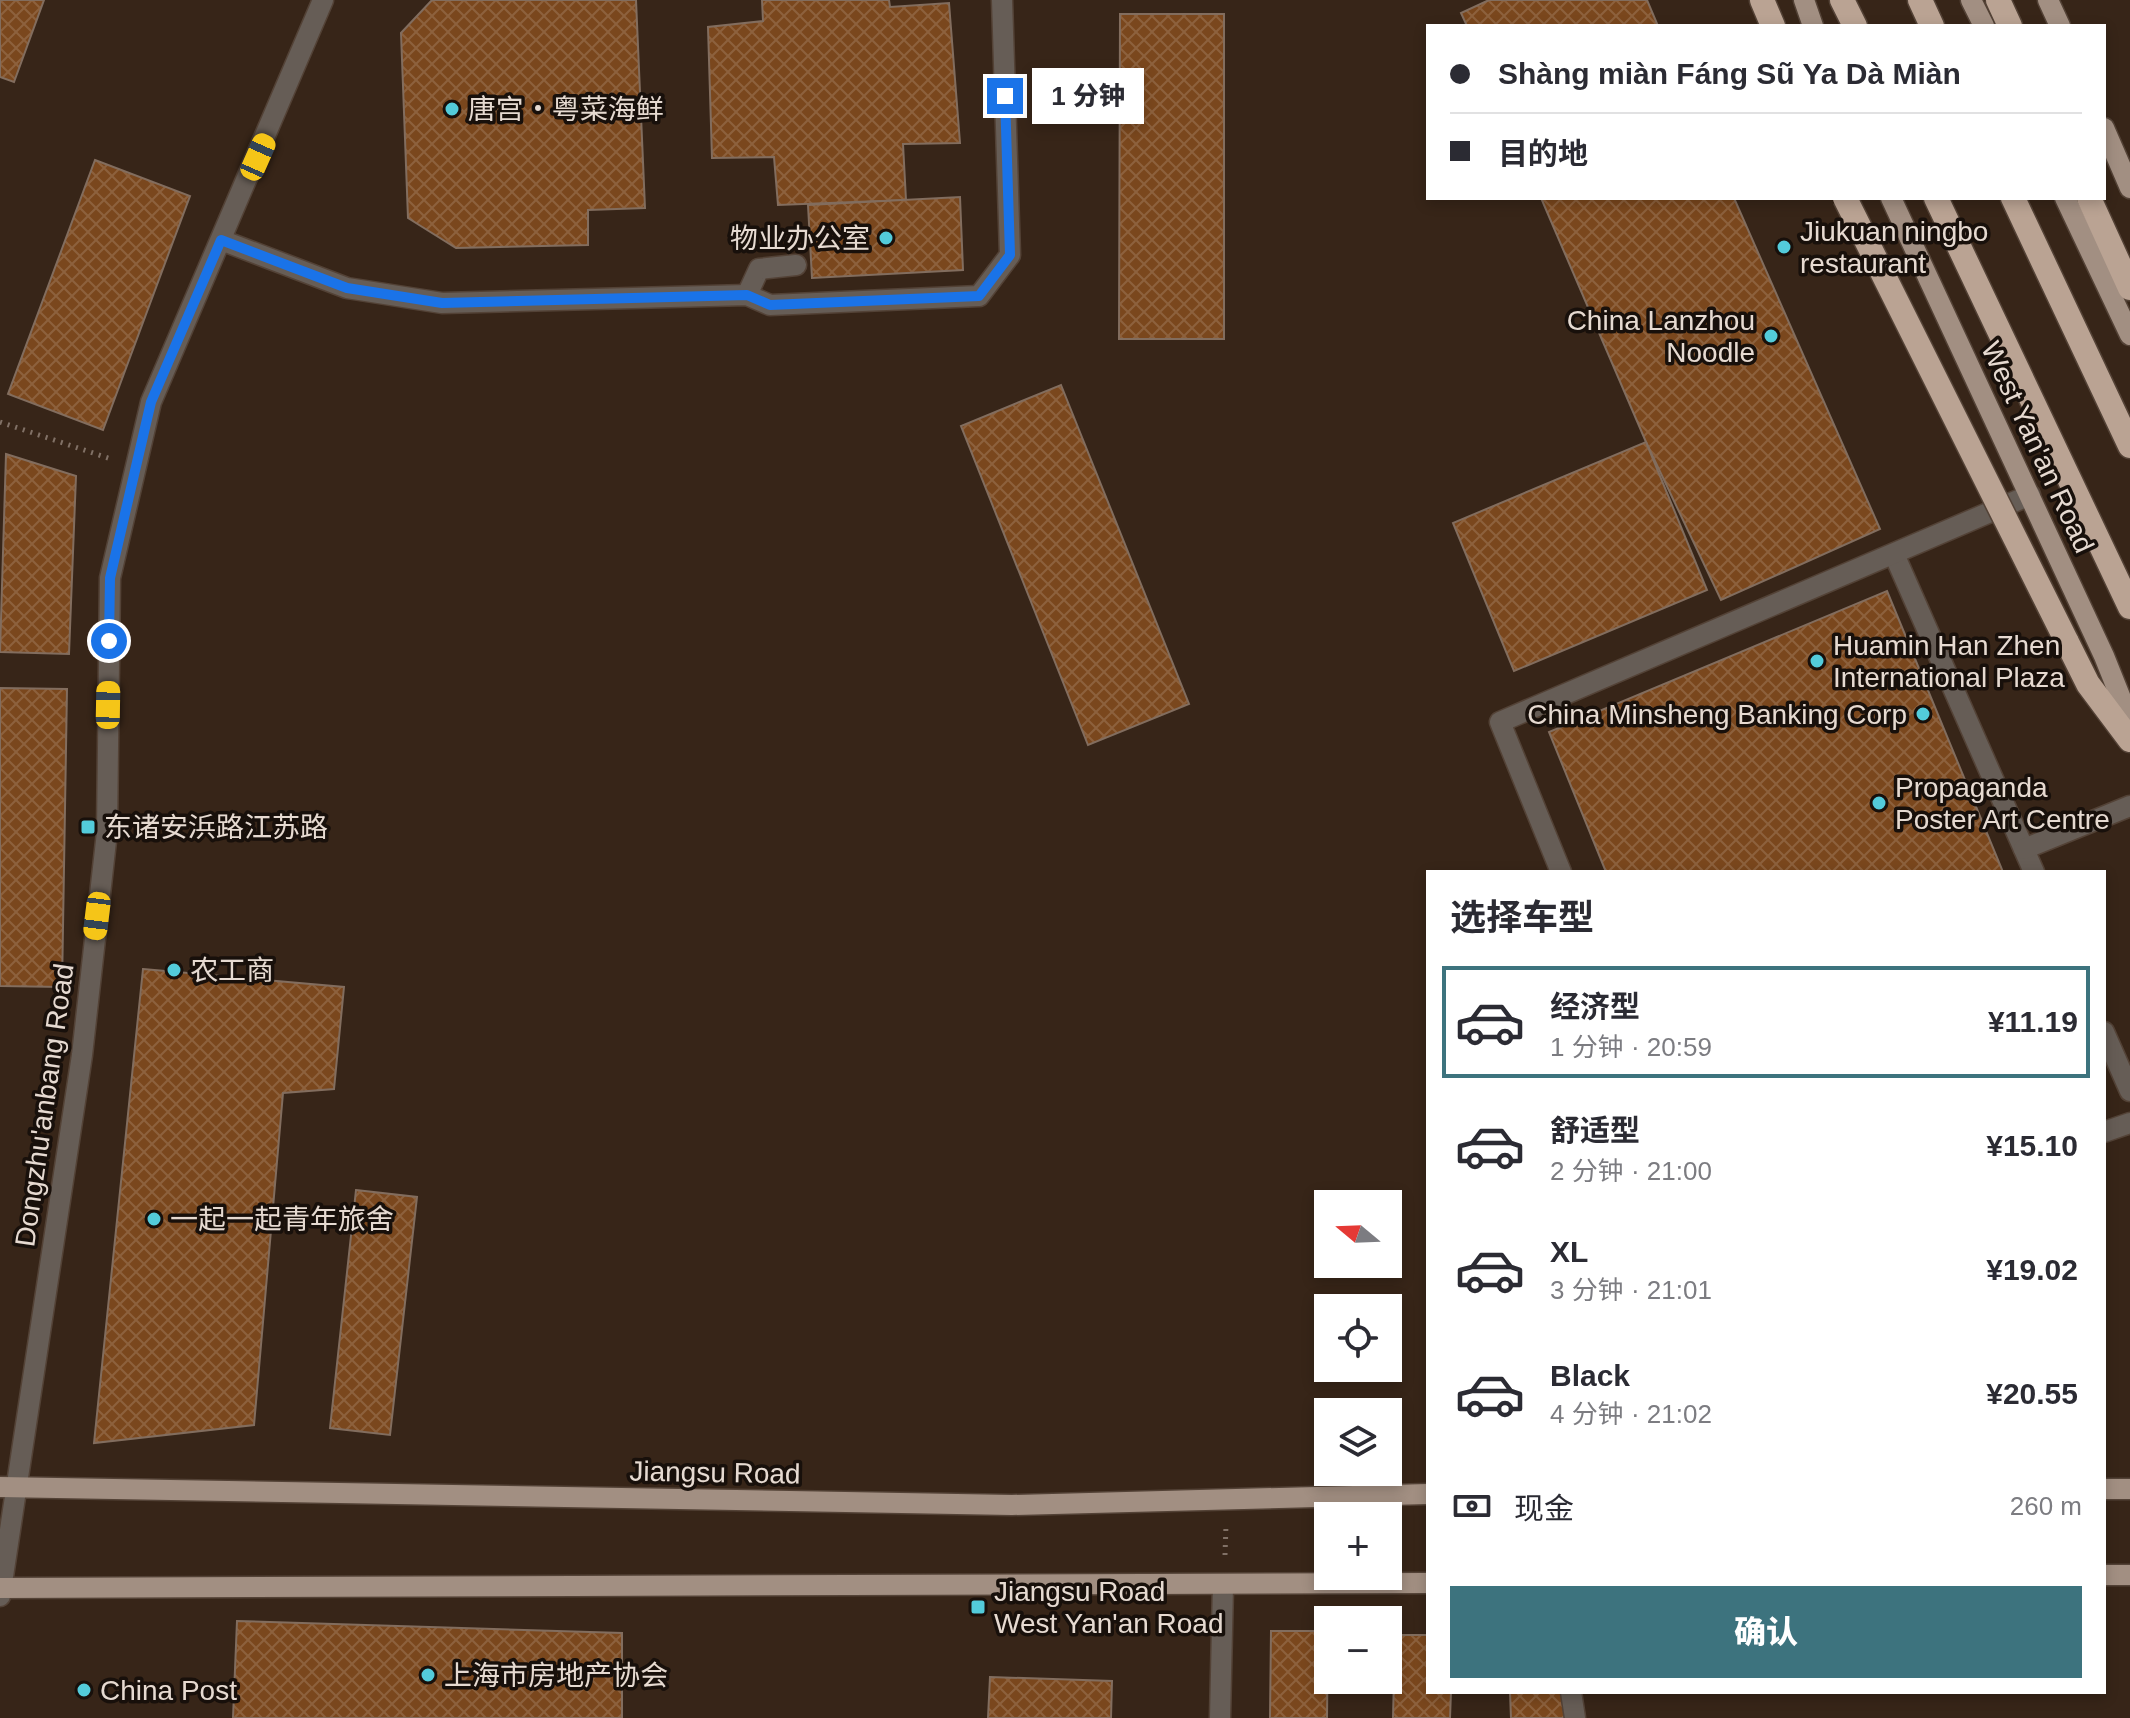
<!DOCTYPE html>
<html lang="zh">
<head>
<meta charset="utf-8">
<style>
	:root { --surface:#fff; --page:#f7f7f7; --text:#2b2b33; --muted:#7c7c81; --line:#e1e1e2; --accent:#3d737e }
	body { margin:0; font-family:Helvetica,"Noto Sans SC",sans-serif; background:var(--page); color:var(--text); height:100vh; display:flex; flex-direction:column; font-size:30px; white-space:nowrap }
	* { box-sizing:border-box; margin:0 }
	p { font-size:26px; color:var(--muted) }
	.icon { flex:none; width:44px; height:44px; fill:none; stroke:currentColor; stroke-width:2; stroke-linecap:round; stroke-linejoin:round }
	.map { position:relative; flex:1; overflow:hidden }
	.side { position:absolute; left:1426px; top:870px; width:680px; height:824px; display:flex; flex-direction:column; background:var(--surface); border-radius:0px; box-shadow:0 4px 12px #0003 }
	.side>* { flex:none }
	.hud { position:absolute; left:1426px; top:24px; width:680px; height:176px; border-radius:0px; box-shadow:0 4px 12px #0003; display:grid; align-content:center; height:176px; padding:0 24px; background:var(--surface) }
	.needle { width:52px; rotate:289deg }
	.tools { position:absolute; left:1314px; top:1190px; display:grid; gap:16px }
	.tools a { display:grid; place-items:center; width:88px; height:88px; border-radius:0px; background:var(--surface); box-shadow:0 4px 12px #0003; font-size:40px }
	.end { position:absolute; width:36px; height:36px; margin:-18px; border:10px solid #1a73e8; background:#fff; box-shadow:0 0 0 4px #fff }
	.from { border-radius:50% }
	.bubble { position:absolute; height:56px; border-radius:0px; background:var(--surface); box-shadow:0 4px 12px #0003; font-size:26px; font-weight:800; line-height:56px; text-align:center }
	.car { position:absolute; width:24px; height:48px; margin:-24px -12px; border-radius:10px; box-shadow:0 0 6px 2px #0007; background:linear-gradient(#f5c518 24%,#345 0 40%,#f5c518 0 76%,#345 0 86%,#f5c518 0) }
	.hud b { display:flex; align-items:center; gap:28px; height:76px; font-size:30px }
	.hud b+b { border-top:2px solid var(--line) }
	.hud i { width:20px; height:20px; background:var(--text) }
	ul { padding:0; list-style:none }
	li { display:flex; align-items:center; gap:24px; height:112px; margin:0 16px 12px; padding:0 8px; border:4px solid transparent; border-radius:0px }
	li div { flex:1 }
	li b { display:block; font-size:30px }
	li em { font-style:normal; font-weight:800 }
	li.on { border-color:var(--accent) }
	li>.icon { width:72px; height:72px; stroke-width:1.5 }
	h2 { padding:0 24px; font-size:36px; line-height:96px }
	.pay { display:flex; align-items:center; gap:20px; height:88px; padding:0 24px; font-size:30px }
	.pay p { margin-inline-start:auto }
	.button { display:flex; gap:16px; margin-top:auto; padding:16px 24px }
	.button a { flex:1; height:92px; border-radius:0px; background:var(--accent); color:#fff; font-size:32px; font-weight:800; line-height:92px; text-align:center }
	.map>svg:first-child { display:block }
	.building { fill:url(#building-cross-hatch); stroke:#826d5e; stroke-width:2 }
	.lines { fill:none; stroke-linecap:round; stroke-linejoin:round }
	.minor-casing { stroke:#534236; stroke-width:23 }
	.major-casing { stroke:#534236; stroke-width:23 }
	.highway-casing { stroke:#534236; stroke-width:27 }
	.path { stroke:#817166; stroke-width:5; stroke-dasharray:2 6; stroke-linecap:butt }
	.minor { stroke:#665d56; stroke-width:20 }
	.major { stroke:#a28f82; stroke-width:20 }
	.highway { stroke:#baa393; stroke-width:24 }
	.highway-bridge-casing { stroke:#534236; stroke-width:27; stroke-linecap:butt }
	.highway-bridge { stroke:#baa393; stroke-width:24 }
	.route { stroke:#1a73e8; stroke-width:10 }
	.poi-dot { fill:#53cbda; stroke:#18100b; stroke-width:3 }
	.labels { text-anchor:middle; stroke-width:7; stroke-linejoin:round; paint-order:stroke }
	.poi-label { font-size:28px; fill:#e6dad1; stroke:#18100b; text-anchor:start }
	.street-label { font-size:28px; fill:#e6dad1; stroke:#18100b }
</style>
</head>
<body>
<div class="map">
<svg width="2130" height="1718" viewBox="0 0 2130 1718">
	<defs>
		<pattern id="building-cross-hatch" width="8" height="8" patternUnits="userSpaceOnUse" patternTransform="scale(2)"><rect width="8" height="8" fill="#7a471d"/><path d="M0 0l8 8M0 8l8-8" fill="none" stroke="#8d613d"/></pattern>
	</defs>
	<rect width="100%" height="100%" fill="#372518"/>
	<g class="building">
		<polygon points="0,0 44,0 14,82 0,77"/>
		<polygon points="432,0 636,0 645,208 588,210 588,245 456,248 408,218 401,33"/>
		<polygon points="762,0 889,0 890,7 949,3 960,143 903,144 906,200 778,205 774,157 712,158 708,27 763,21"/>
		<polygon points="1489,0 1647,0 1658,26 1467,26 1461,13"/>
		<polygon points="1120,14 1224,14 1224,339 1119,339"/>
		<polygon points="95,160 190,196 103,430 8,394"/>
		<polygon points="960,197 963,270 812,278 808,205"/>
		<polygon points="1541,198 1734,198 1880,529 1721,600 1646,442"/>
		<polygon points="1061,385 1189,704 1088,745 961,426"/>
		<polygon points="1646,442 1707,590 1514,671 1453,523"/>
		<polygon points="6,454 76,476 69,654 0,652"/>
		<polygon points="1887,591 2003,872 1606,872 1549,732"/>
		<polygon points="0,688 67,689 62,987 0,986"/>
		<polygon points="143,969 344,987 334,1089 283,1093 254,1425 94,1443"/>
		<polygon points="356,1190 417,1197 390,1435 330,1428"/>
		<polygon points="237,1621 622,1633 622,1718 233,1718"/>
		<polygon points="1271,1631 1328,1631 1327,1718 1270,1718"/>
		<polygon points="1395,1635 1428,1635 1428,1692 1451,1692 1450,1718 1393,1718"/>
		<polygon points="990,1677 1112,1681 1111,1718 988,1718"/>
		<polygon points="1510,1692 1572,1692 1572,1718 1511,1718"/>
	</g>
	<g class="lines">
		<g class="minor-casing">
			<g id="minor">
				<polyline points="221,240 347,288 442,303 747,295 770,305 979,296 1010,255 1002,0"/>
				<polyline points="747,295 759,269 796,265"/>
				<polyline points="1894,554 2034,872"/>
				<polyline points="2024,849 2130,806"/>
				<polyline points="1561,872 1500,722 2030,495"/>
				<polyline points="2104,1032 2130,1091"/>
				<polyline points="2104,1132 2130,1123"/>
				<polyline points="0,1596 82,1055 107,832 110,578 151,402 323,0"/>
				<polyline points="1571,1692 1575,1718"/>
				<polyline points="1220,1718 1223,1586"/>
			</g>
		</g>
		<g class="major-casing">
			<g id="major">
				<polyline points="1804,0 1813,26"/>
				<polyline points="1971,0 1984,26"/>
				<polyline points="2048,0 2060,26"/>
				<polyline points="2104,128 2130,188"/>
				<polyline points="1891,198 2104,656 2130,721"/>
				<polyline points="2065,198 2130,335"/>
				<polyline points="0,1487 1012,1505 1428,1494"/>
				<polyline points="2104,1489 2130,1489"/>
				<polyline points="2104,1575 2130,1575"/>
				<polyline points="0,1588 1428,1583"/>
			</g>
		</g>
		<g class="highway-casing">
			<g id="highway">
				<polyline points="1762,0 1773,26"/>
				<polyline points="1842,0 1855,26"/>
				<polyline points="1920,0 1932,26"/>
				<polyline points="1998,0 2010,26"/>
				<polyline points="1936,198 2130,607"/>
				<polyline points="2013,198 2130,446"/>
				<polyline points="2089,198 2130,288"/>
				<polyline points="2066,640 2088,684 2130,740"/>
			</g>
		</g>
		<g class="path">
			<polyline points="0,422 111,459"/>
			<polyline points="1225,1555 1226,1525"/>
		</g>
		<use href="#minor" class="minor"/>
		<use href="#major" class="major"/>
		<use href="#highway" class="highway"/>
		<g class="highway-bridge-casing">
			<polyline id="highway-bridge" points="1845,198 2066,640"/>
		</g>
		<use href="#highway-bridge" class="highway-bridge"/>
	</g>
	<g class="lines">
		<polyline class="route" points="109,641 110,578 151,402 221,240 347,288 442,303 747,295 770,305 979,296 1010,255 1005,96"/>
	</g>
	<g class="poi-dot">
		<circle cx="452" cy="109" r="8"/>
		<circle cx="886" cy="238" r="8"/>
		<circle cx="1784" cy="247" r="8"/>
		<circle cx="1771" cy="336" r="8"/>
		<circle cx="1817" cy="661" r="8"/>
		<circle cx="1923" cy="714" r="8"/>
		<circle cx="1879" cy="803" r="8"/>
		<rect x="80" y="819" width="16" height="16" rx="4"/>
		<circle cx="174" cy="970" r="8"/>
		<circle cx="154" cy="1219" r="8"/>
		<rect x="970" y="1599" width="16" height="16" rx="4"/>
		<circle cx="428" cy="1675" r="8"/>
		<circle cx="84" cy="1690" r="8"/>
	</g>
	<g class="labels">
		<g class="poi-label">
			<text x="468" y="119">唐宫・粤菜海鲜</text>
			<text x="1800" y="241">Jiukuan ningbo<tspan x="1800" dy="32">restaurant</tspan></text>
			<text x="870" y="248" text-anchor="end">物业办公室</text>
			<text x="1755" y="330" text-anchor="end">China Lanzhou<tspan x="1755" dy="32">Noodle</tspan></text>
			<text x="1833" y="655">Huamin Han Zhen<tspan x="1833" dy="32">International Plaza</tspan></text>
			<text x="1907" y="724" text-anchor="end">China Minsheng Banking Corp</text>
			<text x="1895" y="797">Propaganda<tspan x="1895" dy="32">Poster Art Centre</tspan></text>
			<text x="104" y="837">东诸安浜路江苏路</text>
			<text x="190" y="980">农工商</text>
			<text x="170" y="1229">一起一起青年旅舍</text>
			<text x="994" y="1601">Jiangsu Road<tspan x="994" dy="32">West Yan'an Road</tspan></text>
			<text x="444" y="1685">上海市房地产协会</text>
			<text x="100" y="1700">China Post</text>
		</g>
		<g class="street-label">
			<text transform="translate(2038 447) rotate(65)" y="10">West Yan'an Road</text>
			<text transform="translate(44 1105) rotate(-82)" y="10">Dongzhu'anbang Road</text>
			<text transform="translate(715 1472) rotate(1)" y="10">Jiangsu Road</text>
		</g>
	</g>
</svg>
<div class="tools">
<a><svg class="needle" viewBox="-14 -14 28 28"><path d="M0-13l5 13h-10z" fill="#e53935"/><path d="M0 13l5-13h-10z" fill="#7c7c81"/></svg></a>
<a><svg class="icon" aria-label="locate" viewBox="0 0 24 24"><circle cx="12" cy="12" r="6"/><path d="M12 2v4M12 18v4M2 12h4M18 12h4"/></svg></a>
<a><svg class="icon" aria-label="layers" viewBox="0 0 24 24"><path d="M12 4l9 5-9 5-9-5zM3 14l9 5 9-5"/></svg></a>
<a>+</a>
<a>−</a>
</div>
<i class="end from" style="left:109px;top:641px"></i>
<i class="end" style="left:1005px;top:96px"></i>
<div class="bubble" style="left:1032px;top:68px;width:112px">1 分钟</div>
<i class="car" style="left:258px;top:157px;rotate:24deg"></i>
<i class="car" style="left:108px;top:705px;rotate:1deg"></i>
<i class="car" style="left:97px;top:916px;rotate:187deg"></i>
<div class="hud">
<b><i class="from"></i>Shàng miàn Fáng Sũ Ya Dà Miàn</b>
<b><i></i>目的地</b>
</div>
<section class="side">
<h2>选择车型</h2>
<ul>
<li class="on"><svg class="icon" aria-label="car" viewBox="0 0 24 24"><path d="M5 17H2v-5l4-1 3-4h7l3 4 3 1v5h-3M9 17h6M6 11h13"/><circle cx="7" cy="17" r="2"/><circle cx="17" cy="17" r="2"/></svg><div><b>经济型</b><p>1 分钟 · 20:59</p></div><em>¥11.19</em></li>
<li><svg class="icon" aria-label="car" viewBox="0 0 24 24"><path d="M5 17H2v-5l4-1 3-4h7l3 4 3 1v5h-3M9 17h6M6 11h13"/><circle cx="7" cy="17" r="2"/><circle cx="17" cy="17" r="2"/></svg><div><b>舒适型</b><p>2 分钟 · 21:00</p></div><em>¥15.10</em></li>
<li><svg class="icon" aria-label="car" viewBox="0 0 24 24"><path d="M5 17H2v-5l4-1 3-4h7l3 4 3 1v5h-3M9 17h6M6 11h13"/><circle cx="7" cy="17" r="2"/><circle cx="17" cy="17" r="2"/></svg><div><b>XL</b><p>3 分钟 · 21:01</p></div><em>¥19.02</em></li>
<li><svg class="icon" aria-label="car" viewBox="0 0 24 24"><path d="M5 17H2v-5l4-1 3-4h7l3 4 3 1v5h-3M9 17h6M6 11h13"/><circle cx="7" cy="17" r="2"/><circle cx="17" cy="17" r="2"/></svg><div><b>Black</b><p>4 分钟 · 21:02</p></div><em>¥20.55</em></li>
</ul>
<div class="pay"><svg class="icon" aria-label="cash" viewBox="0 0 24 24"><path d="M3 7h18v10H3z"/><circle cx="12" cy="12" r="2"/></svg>现金<p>260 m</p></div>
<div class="button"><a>确认</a></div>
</section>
</div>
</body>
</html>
